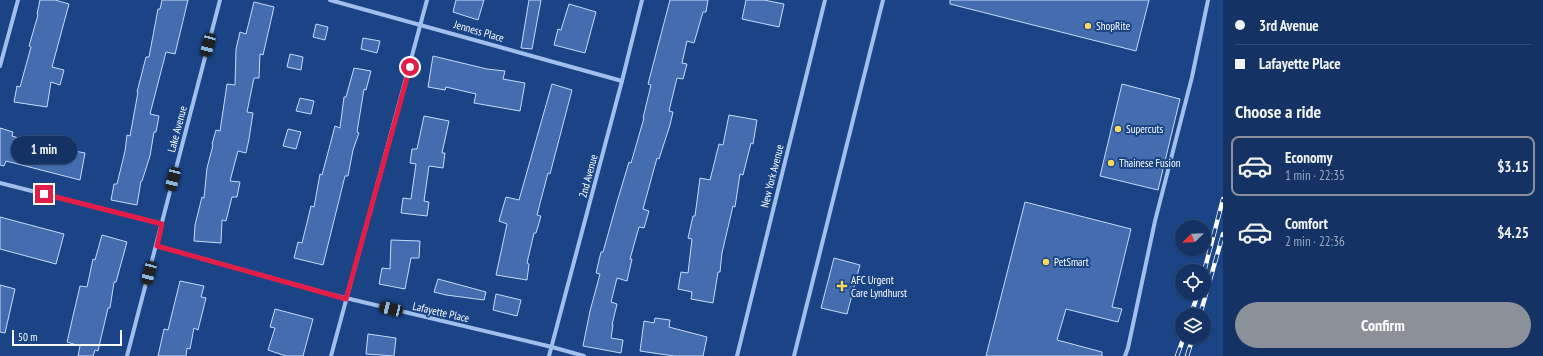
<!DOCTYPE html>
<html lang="en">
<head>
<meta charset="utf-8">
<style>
	:root { --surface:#143364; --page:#1d3b6a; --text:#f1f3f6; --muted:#9daabf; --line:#334e78; --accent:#8c9099 }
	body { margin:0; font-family:"PT Sans Narrow",sans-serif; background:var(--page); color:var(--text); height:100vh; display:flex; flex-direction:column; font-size:15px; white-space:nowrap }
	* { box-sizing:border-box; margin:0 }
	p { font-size:13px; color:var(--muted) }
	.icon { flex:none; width:22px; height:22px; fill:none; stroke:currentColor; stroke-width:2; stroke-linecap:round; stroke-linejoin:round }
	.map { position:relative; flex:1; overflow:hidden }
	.drawer { display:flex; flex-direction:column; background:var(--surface); width:320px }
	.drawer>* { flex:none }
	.guide { display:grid; align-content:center; height:88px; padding:0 12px; background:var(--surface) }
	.needle { width:26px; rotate:247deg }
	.controls { position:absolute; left:1175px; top:220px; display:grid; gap:8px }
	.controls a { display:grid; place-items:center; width:36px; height:36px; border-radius:50%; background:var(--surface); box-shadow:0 1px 3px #0004,0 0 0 1px var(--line); font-size:20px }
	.scale { position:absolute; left:12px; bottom:10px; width:110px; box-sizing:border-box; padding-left:4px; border:2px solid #fff; border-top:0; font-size:11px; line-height:14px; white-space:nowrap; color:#fff; -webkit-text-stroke:3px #1a4486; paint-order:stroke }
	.end { position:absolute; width:18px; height:18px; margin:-9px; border:5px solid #e11d48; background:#fff; box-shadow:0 0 0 2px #fff }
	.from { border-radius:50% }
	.bubble { position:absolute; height:28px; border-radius:14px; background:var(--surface); box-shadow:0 1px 3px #0004,0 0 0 1px var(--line); font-size:13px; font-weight:600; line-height:28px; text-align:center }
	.car { position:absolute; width:12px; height:24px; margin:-12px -6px; border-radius:5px; box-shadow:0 0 3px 1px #0007; background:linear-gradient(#222 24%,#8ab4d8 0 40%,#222 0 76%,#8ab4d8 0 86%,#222 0) }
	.guide b { display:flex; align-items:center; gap:14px; height:38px; font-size:15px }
	.guide b+b { border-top:1px solid var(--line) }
	.guide i { width:10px; height:10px; background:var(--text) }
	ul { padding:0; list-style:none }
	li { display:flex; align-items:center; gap:12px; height:60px; margin:0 8px 6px; padding:0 4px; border:2px solid transparent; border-radius:8px }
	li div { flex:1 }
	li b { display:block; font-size:15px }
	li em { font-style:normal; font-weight:600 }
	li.active { border-color:var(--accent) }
	li>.icon { width:36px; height:36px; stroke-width:1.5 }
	h2 { padding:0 12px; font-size:18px; line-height:48px }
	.button { display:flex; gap:8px; margin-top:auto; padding:8px 12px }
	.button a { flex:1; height:46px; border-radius:24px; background:var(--accent); color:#fff; font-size:16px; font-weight:600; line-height:46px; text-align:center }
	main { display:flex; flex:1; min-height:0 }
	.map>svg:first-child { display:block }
	.building { fill:#436daf; stroke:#c6dbf9 }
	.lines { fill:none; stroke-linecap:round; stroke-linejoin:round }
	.minor { stroke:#a1bfec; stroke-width:4 }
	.rail-casing { stroke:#fff; stroke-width:4.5 }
	.rail { stroke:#1a4486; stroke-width:3; stroke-dasharray:9; stroke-linecap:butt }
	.route { stroke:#e11d48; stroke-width:5 }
	.poi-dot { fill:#fed85d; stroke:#1a4486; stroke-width:1.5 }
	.labels { text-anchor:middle; stroke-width:4; stroke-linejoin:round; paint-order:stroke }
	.poi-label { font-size:11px; fill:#fff; stroke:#1a4486; text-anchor:start }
	.street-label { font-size:11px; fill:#fff; stroke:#1a4486 }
</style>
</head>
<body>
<main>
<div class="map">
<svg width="1223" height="356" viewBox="0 0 1223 356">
	<rect width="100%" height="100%" fill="#1a4486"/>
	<g class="building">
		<polygon points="40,0 55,0 69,4 52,67 64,70 60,85 51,82 47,107 14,102 17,86 20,87 31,47 29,46 38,15 37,14"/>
		<polygon points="162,0 188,0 175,54 166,52 150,114 159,116 156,132 154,132 150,156 142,181 141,181 137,205 111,200 114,184 117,184 125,151 127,135 130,136 138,92 137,92 146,57 149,57 158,9 160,9"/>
		<polygon points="456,0 484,0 478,20 453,12"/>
		<polygon points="529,0 541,0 532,49 521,48"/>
		<polygon points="670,0 708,0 706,12 703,12 694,43 687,41 682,63 687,64 683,79 677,78 669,111 673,112 670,125 659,159 657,158 643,209 649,211 644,228 639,227 630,259 632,259 627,281 617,278 611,302 617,304 612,325 613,325 611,338 623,340 621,353 583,346 590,311 600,274 596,273 601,252 603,252 617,202 629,162 631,163 644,118 643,118 651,85 648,84"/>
		<polygon points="746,0 764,0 784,4 779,27 742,19"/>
		<polygon points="950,0 1149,0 1136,51 950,4"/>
		<polygon points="254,2 274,7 263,55 260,54 259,78 254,78 247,112 253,113 249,139 246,153 238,151 230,181 240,182 237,197 232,197 226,221 222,220 221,243 194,241 195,225 202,197 204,198 207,168 213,145 212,144 216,130 220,131 227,84 235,85 236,49 240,32 246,34"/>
		<polygon points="569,4 596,12 585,53 554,45 558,29 561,30"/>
		<polygon points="316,24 328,27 325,40 313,37"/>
		<polygon points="363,38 380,41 377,53 361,49"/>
		<polygon points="290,54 303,57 301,70 287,67"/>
		<polygon points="433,56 487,69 505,71 503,79 525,83 520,111 474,103 476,94 446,87 445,90 428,87"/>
		<polygon points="354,68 371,71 366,90 364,89 357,132 359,133 353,150 348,176 345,176 323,265 294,258 298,242 302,243 311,206 314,207 320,174 322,175 335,126 340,128 344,97 346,97"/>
		<polygon points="552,84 572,90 550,174 548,173 537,215 541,216 536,233 534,233 527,263 529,264 527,280 496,275 507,224 499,221 506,197 519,200"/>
		<polygon points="1122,84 1180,99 1158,190 1100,176"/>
		<polygon points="300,98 314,101 311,114 296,111"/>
		<polygon points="729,115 757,120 753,144 751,143 743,175 740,174 735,207 733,206 722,253 720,272 718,272 713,303 691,299 692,292 678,289 681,272 688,273 692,239 688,238 693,216 695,216 700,178 710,180 719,144 723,145"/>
		<polygon points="424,116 449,121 442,153 445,153 443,168 429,166 424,201 429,202 427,216 401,213 403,198 411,199 416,164 410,163 412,149 417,149"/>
		<polygon points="0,128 13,132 12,136 38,144 85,153 80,180 6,161 4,166 0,165"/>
		<polygon points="288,129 301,132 296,149 283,146"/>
		<polygon points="1025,202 1131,229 1112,307 1122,309 1118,322 1066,309 1057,340 1102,352 1102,356 986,356"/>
		<polygon points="0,217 64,234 56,264 0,249"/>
		<polygon points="102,235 127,242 116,282 114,282 110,308 108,308 98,351 95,350 93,356 78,356 80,346 67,342 80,286 87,287 93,259 95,260"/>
		<polygon points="391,240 420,241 419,258 411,258 405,289 379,284 382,268 390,269"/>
		<polygon points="834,258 860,265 847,314 821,308"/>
		<polygon points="438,279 486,292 484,300 446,295 434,292"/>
		<polygon points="180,281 204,286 201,297 206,298 198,330 194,328 190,349 187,348 186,356 158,356 164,329 168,330"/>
		<polygon points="0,285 15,289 5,333 0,332"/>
		<polygon points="496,294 521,300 517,316 493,310"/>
		<polygon points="275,309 313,319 303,356 286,356 268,350 275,328 270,327"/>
		<polygon points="655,318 670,320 669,327 707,337 703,356 674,356 640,351 644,321 654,323"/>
		<polygon points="368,334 396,338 394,356 366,354"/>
	</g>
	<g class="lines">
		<g class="minor">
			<polyline points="330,0 622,81"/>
			<polyline points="0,66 18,0"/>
			<polyline points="0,183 162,224"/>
			<polyline points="157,246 329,294 552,347 584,356"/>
			<polyline points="127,356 220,0"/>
			<polyline points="331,356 427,0"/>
			<polyline points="549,356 622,81 642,0"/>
			<polyline points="737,356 825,0"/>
			<polyline points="794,356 883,0"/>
			<polyline points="1125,356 1128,348 1155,221 1192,77 1208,0"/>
		</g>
		<g class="rail-casing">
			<g id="rail">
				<polyline points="1204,272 1223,199"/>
				<polyline points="1191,315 1198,293"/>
				<polyline points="1200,315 1223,234"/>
				<polyline points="1177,356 1184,337"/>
				<polyline points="1187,356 1193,337"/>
			</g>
		</g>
		<use href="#rail" class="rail"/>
	</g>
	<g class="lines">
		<polyline class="route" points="44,194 162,224 157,246 346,299 410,67"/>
	</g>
	<g class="poi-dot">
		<circle cx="1088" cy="26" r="4"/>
		<circle cx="1118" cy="129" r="4"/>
		<circle cx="1111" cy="163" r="4"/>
		<circle cx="1046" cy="262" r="4"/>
		<path d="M840 280h4v4h4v4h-4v4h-4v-4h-4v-4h4z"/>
	</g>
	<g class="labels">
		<g class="poi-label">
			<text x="1096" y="30">ShopRite</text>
			<text x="1126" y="133">Supercuts</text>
			<text x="1119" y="167">Thainese Fusion</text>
			<text x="1054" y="266">PetSmart</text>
			<text x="851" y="284">AFC Urgent<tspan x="851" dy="13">Care Lyndhurst</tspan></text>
		</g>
		<g class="street-label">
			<text transform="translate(479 31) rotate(16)" y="4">Jenness Place</text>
			<text transform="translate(177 129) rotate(-75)" y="4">Lake Avenue</text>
			<text transform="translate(588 176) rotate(-75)" y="4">2nd Avenue</text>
			<text transform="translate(772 176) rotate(-76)" y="4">New York Avenue</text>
			<text transform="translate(441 312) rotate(13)" y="4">Lafayette Place</text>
		</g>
	</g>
</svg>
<div class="controls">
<a><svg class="needle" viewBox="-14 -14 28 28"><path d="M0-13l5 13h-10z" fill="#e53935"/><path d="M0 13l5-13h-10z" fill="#9daabf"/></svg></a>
<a><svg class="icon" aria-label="locate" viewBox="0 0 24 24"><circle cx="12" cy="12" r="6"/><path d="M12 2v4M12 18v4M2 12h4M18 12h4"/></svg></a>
<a><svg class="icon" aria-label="layers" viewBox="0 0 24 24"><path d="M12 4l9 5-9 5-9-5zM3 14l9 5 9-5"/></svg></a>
</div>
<div class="scale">50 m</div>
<i class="end from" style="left:410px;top:67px"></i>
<i class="end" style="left:44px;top:194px"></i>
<div class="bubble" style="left:11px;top:136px;width:66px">1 min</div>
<i class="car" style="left:208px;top:45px;rotate:195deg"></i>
<i class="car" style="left:173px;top:179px;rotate:194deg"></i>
<i class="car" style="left:149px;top:273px;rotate:195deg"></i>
<i class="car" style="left:391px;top:309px;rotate:283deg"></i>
</div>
<section class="drawer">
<div class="guide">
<b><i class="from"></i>3rd Avenue</b>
<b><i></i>Lafayette Place</b>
</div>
<h2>Choose a ride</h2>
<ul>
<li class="active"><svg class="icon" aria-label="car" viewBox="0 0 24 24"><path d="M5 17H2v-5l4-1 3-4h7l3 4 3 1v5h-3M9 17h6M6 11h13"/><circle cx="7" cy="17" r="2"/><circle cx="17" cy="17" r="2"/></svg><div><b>Economy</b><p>1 min · 22:35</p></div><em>$3.15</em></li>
<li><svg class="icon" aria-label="car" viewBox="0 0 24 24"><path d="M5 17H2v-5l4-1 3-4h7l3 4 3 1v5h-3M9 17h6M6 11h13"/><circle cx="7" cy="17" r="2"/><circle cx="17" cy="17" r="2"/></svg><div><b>Comfort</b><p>2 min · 22:36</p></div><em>$4.25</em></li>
</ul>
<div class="button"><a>Confirm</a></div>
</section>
</main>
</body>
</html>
